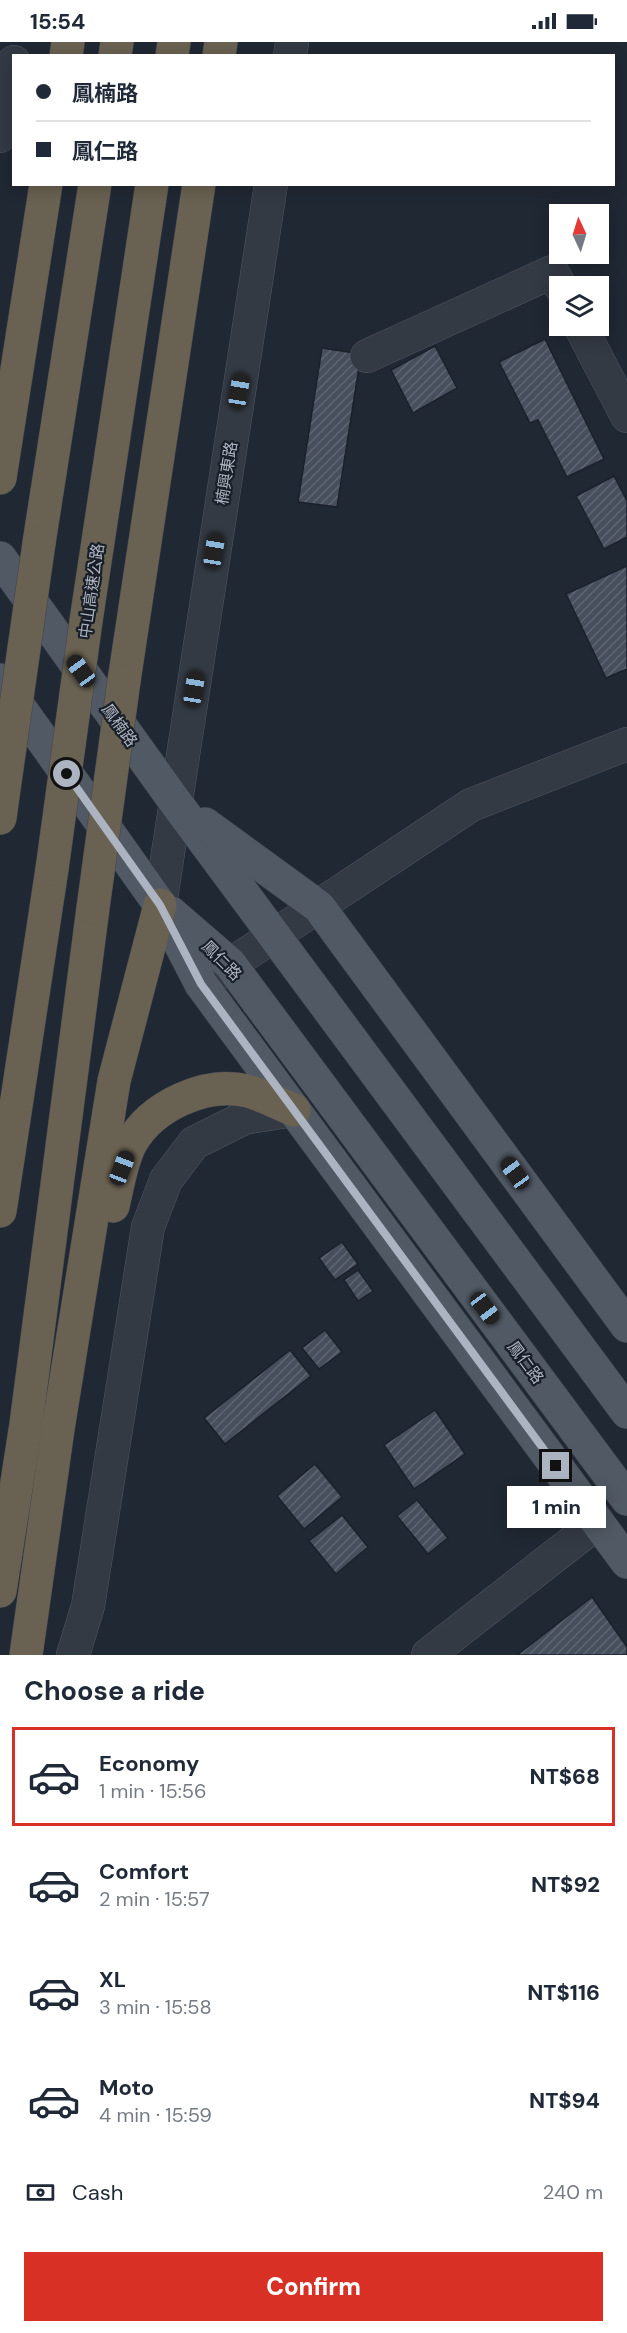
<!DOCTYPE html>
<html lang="en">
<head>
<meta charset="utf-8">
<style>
	:root { --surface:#fff; --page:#f6f6f7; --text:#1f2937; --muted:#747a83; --line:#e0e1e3; --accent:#d93025 }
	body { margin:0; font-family:"DM Sans","Noto Sans TC",sans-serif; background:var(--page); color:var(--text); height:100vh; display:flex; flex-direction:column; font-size:22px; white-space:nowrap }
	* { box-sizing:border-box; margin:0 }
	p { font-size:20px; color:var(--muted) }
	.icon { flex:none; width:33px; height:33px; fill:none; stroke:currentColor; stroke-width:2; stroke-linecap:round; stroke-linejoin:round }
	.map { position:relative; height:1613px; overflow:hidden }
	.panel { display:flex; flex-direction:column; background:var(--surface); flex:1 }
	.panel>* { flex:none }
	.banner { position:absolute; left:12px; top:12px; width:603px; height:132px; border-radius:0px; box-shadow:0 3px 15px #0003; display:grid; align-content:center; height:132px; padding:0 24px; background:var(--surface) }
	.needle { width:39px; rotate:356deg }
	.buttons { position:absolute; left:549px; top:162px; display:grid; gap:12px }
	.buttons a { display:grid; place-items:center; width:60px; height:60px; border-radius:0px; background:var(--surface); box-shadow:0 3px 15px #0003; font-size:30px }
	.end { position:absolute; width:27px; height:27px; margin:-14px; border:8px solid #adb4c1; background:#111; box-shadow:0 0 0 3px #111 }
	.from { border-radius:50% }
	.bubble { position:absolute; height:42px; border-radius:0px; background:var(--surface); box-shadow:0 3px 15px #0003; font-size:20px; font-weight:800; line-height:42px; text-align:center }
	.car { position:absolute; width:18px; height:36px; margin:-18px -9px; border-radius:8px; box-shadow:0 0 4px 2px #0007; background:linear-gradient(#222 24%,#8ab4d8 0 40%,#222 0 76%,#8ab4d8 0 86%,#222 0) }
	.banner b { display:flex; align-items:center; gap:21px; height:57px; font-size:22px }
	.banner b+b { border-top:2px solid var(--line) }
	.banner i { width:15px; height:15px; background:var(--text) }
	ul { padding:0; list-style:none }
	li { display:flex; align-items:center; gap:18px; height:99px; margin:0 12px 9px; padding:0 12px; border:3px solid transparent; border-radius:0px }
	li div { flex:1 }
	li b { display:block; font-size:22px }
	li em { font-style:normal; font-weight:800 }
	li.selected { border-color:var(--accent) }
	li>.icon { width:54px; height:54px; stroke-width:1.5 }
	h2 { padding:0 24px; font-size:27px; line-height:72px }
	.pay { display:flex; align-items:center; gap:15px; height:66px; padding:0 24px; font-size:22px }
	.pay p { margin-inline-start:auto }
	.action { display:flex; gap:12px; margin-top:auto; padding:12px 24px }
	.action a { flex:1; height:69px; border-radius:0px; background:var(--accent); color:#fff; font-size:24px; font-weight:800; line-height:69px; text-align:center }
	.status { display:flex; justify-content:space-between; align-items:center; height:42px; padding:0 30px; background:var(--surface); direction:ltr }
	.status svg { height:16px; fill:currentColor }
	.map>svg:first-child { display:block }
	.building { fill:url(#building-hatch); stroke:#1b212a; stroke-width:1.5 }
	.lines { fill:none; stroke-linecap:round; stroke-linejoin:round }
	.minor-casing { stroke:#515762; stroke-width:34 }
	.major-casing { stroke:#3d434d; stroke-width:34 }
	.highway-casing { stroke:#3e444e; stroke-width:34 }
	.minor { stroke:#343a44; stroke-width:33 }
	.major { stroke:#515964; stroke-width:33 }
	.highway { stroke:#696151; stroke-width:33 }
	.highway-bridge-casing { stroke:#3e444e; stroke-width:34; stroke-linecap:butt }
	.highway-bridge { stroke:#696151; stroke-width:33 }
	.route { stroke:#adb4c1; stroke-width:8 }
	.labels { text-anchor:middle; stroke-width:4.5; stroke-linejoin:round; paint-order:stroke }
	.street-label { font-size:16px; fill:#adb4c1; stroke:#191f28 }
</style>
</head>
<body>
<div class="status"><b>15:54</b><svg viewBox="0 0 49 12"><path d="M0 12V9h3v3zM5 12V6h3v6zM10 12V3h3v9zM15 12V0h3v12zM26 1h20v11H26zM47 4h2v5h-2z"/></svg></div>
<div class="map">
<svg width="627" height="1613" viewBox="0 0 627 1613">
	<defs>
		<pattern id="building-hatch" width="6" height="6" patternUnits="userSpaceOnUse" patternTransform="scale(1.5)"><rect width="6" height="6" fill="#474f5d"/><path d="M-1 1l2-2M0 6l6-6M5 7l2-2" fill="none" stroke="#5f6672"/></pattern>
	</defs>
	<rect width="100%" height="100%" fill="#202833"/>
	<g class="building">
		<polygon points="545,297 604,417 567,435 538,378 530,381 499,320"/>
		<polygon points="435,304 457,346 413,371 391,328"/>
		<polygon points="322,306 361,312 337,465 298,460"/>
		<polygon points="614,434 627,459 627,495 604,507 576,454"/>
		<polygon points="627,524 627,627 606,636 566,552"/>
		<polygon points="342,1200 358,1222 335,1238 319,1216"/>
		<polygon points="358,1228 373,1249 358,1259 344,1238"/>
		<polygon points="325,1288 342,1310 319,1327 302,1306"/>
		<polygon points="290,1308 311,1334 225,1402 204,1376"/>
		<polygon points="435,1368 465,1412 414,1447 384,1403"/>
		<polygon points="315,1422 342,1455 304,1487 277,1454"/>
		<polygon points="417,1458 448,1496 428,1512 397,1474"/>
		<polygon points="342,1473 368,1505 336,1532 309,1499"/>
		<polygon points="592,1555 627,1605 627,1613 517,1613"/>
	</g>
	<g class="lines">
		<g class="minor-casing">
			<g id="minor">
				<polyline points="290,14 292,0"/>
				<polyline points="0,94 14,20"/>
				<polyline points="580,284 627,374"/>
				<polyline points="367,314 552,230 560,244"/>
				<polyline points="160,863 271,142"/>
				<polyline points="201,942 471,763 627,702"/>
				<polyline points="73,1613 88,1564 148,1185 166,1138 194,1101 244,1076 294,1068"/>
				<polyline points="428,1613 598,1480"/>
			</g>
		</g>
		<g class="major-casing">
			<g id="major">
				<polyline points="0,516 176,761 627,1370"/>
				<polyline points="0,638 160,863 201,942 627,1520"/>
				<polyline points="205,782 319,865 627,1284"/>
				<polyline points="171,871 230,922 627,1457"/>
			</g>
		</g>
		<g class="highway-casing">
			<g id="highway">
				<polyline points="66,14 68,0"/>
				<polyline points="115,14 117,0"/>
				<polyline points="172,14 174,0"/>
				<polyline points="219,14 221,0"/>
				<polyline points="0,436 46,142"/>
				<polyline points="39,501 95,142"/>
				<polyline points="86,579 152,142"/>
				<polyline points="124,639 199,142"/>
				<polyline points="0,776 3,754"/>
				<path d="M113,1164C118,1143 121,1120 131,1101C152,1064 205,1039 247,1049C263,1053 279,1062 294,1068"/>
				<polyline points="0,1169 52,827"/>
				<polyline points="0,1549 26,1382 93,866"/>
				<polyline points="26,1613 58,1387 114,1039 160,863"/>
			</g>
		</g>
		<use href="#minor" class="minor"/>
		<use href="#major" class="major"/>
		<use href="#highway" class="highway"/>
		<g class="highway-bridge-casing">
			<g id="highway-bridge">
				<polyline points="3,754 39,501"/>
				<polyline points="52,827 86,579"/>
				<polyline points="93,866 124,639"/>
			</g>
		</g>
		<use href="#highway-bridge" class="highway-bridge"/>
	</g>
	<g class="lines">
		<polyline class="route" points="67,732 160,863 201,942 556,1424"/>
	</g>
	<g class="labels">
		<g class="street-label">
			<text transform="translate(226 431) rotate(-81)" y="6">楠興東路</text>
			<text transform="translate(91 549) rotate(-82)" y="6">中山高速公路</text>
			<text transform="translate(120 683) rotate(54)" y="6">鳳楠路</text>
			<text transform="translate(222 918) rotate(45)" y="6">鳳仁路</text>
			<text transform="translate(526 1320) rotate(53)" y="6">鳳仁路</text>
		</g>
	</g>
</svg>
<div class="buttons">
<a><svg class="needle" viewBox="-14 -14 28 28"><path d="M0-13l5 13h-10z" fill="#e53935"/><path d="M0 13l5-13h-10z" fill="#747a83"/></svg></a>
<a><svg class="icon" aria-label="layers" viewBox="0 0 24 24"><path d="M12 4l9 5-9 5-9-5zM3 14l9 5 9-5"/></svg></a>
</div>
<i class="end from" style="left:67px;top:732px"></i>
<i class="end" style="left:556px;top:1424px"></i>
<div class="bubble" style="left:507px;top:1444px;width:99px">1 min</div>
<i class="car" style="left:239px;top:349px;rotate:9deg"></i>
<i class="car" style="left:214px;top:509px;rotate:9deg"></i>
<i class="car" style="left:81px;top:629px;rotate:324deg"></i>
<i class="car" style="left:194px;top:647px;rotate:9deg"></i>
<i class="car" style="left:122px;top:1126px;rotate:21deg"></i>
<i class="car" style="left:515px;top:1131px;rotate:324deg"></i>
<i class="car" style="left:485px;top:1266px;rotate:143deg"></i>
<div class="banner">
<b><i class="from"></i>鳳楠路</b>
<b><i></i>鳳仁路</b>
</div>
</div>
<section class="panel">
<h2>Choose a ride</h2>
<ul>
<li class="selected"><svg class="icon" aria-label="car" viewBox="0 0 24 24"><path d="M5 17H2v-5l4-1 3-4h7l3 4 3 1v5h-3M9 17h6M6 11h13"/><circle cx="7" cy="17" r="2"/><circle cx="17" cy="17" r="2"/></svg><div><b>Economy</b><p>1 min · 15:56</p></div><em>NT$68</em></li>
<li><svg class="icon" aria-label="car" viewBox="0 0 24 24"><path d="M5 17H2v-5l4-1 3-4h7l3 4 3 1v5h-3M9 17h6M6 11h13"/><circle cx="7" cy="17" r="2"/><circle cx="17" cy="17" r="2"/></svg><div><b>Comfort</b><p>2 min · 15:57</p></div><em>NT$92</em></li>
<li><svg class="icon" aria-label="car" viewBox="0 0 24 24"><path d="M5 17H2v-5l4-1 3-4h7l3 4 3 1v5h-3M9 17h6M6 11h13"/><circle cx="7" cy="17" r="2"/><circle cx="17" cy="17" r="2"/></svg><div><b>XL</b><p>3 min · 15:58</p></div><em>NT$116</em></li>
<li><svg class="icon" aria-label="car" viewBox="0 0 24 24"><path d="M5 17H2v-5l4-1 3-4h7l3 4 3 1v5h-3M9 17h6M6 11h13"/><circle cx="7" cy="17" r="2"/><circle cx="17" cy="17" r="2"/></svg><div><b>Moto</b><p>4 min · 15:59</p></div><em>NT$94</em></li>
</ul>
<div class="pay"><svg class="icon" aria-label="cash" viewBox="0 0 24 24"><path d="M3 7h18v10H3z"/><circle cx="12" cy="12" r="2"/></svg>Cash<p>240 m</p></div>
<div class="action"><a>Confirm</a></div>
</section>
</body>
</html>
